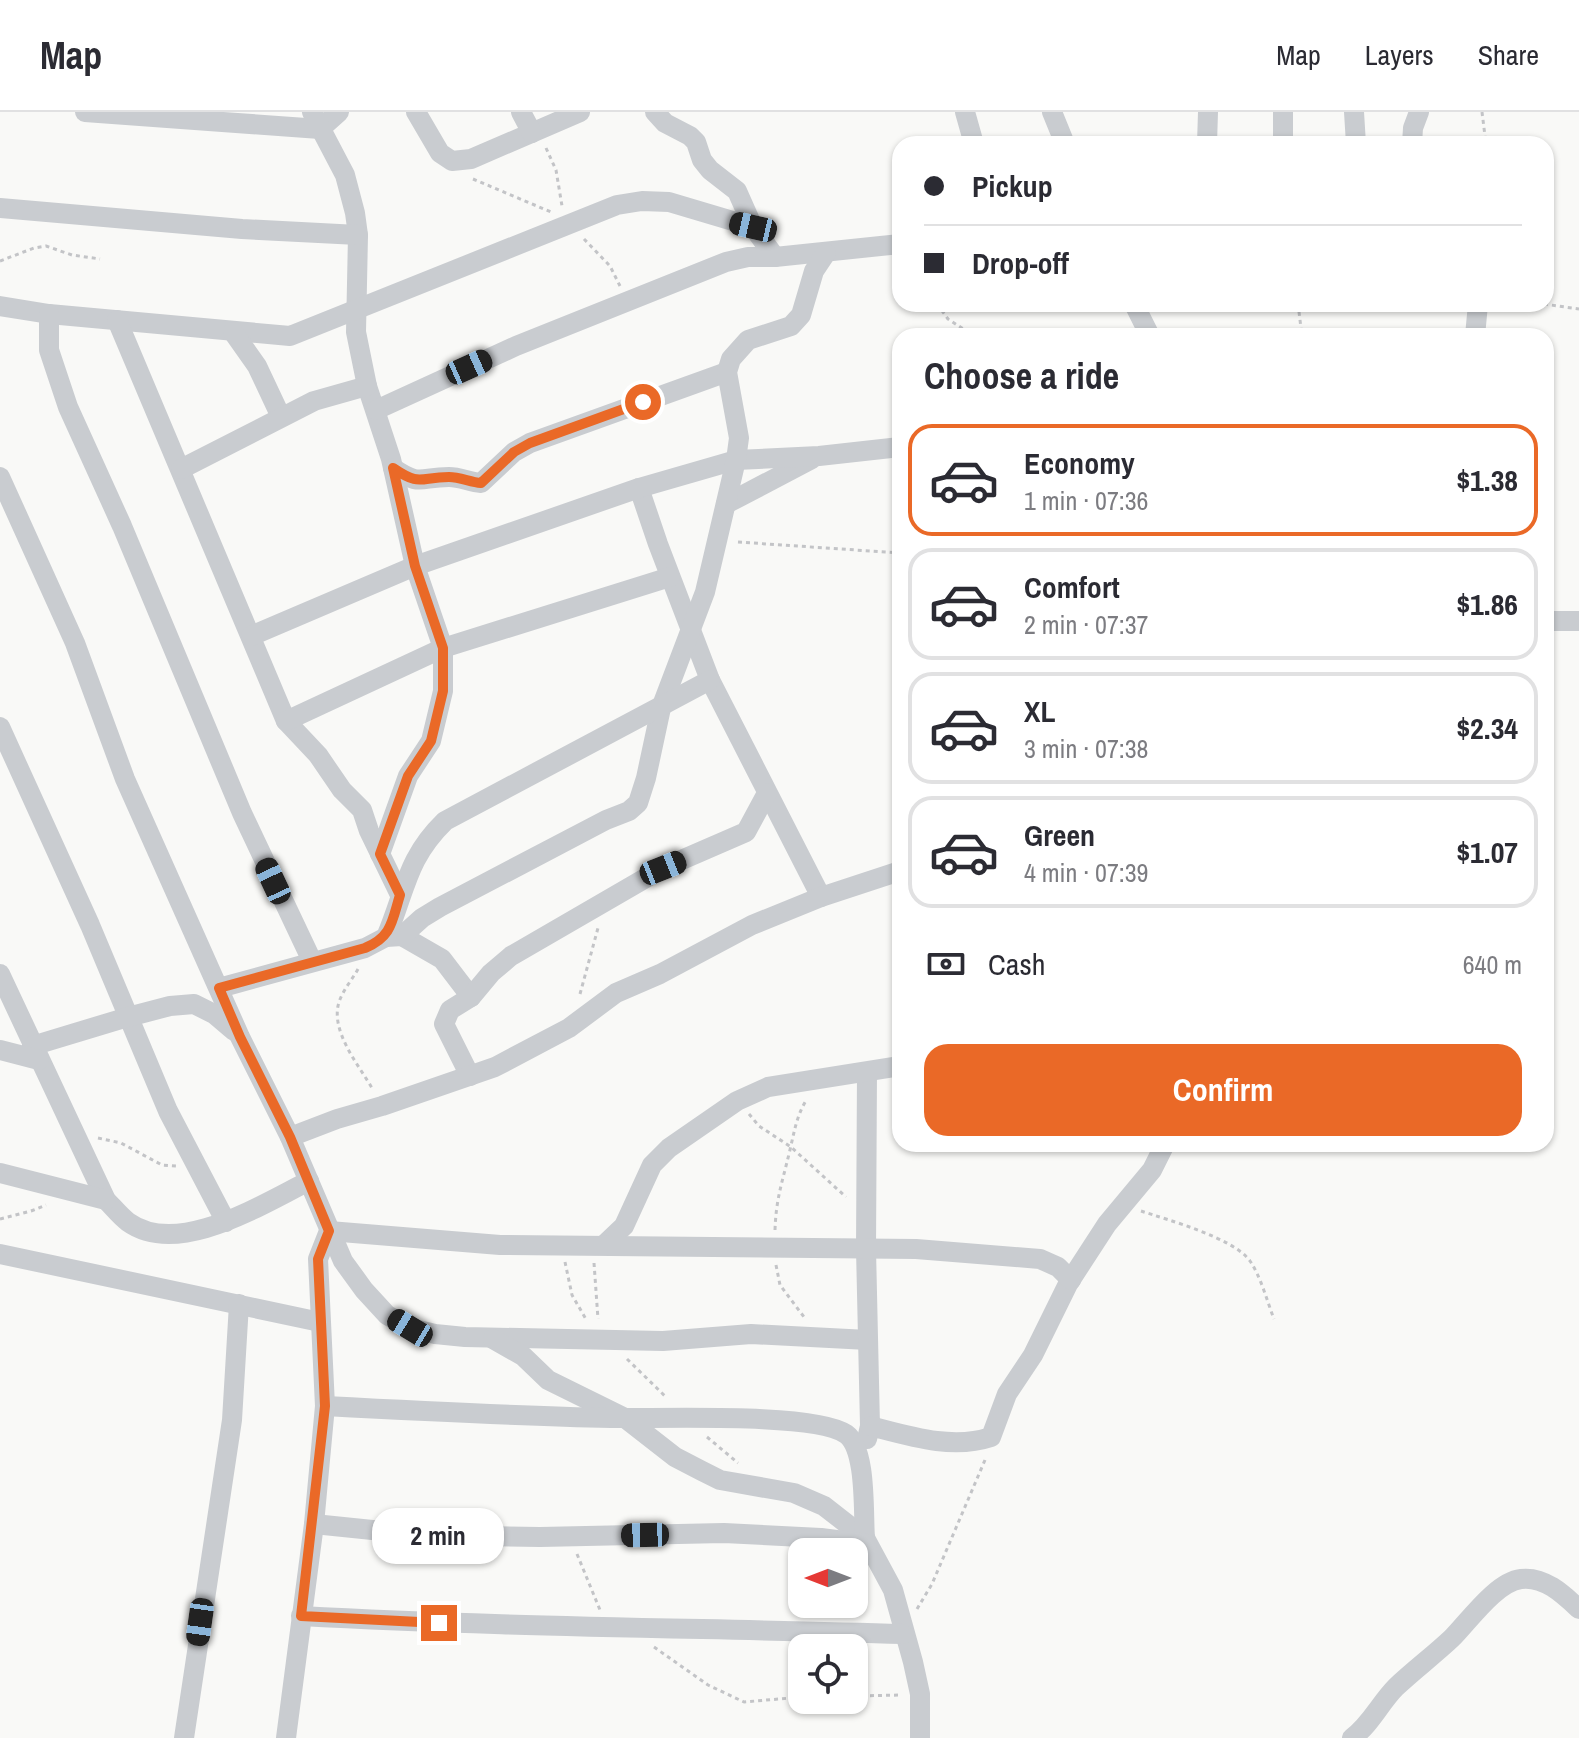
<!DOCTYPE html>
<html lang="en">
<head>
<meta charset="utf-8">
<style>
	:root { --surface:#fff; --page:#f7f7f7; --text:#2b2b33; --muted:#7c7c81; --line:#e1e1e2; --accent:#ea6927 }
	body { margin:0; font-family:"Archivo Narrow",sans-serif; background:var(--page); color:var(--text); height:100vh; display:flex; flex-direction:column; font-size:30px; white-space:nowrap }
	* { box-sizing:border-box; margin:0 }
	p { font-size:26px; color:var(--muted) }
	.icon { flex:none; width:44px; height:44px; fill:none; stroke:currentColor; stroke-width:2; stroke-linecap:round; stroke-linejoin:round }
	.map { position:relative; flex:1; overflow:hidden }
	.side { position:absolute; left:892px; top:216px; width:662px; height:824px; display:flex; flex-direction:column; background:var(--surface); border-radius:24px; box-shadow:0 2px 6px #0004 }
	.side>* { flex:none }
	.banner { position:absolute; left:892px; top:24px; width:662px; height:176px; border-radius:24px; box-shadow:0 2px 6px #0004; display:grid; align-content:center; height:176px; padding:0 32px; background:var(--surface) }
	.needle { width:52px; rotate:270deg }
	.buttons { position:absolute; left:788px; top:1426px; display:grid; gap:16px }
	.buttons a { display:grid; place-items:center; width:80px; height:80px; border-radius:16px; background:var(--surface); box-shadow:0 2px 6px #0004; font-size:40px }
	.end { position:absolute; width:36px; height:36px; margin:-18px; border:10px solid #ea6927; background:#fff; box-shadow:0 0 0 4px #fff }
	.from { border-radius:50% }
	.bubble { position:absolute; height:56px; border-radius:24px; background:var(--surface); box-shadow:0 2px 6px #0004; font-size:26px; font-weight:700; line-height:56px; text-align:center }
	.car { position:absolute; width:24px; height:48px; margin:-24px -12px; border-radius:10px; box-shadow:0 0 6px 2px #0007; background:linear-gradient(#222 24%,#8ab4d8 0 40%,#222 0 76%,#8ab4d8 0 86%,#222 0) }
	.banner b { display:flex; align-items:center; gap:28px; height:76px; font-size:30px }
	.banner b+b { border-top:2px solid var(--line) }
	.banner i { width:20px; height:20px; background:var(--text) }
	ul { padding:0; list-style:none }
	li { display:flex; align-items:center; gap:24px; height:112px; margin:0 16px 12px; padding:0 16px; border:4px solid var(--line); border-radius:24px }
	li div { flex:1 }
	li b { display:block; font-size:30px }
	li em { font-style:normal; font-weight:700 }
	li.current { border-color:var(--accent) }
	li>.icon { width:72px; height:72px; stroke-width:1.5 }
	h2 { padding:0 32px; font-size:36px; line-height:96px }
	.pay { display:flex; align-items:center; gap:20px; height:88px; padding:0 32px; font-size:30px }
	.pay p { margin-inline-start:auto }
	.action { display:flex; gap:16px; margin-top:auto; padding:16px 32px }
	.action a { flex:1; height:92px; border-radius:24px; background:var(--accent); color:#fff; font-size:32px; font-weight:700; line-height:92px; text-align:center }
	header { display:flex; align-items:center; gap:48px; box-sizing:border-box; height:112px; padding:0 40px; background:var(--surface); border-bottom:2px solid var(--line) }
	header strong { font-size:38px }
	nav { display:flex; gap:44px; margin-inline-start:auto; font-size:28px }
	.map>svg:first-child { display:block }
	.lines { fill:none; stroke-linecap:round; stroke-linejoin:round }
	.path { stroke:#c3c4c7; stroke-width:3; stroke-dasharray:4 4; stroke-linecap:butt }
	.street { stroke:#c9ccd0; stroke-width:20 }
	.route { stroke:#ea6927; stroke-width:10 }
</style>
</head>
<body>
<header>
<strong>Map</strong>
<nav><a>Map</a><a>Layers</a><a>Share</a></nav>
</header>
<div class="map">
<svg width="1579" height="1626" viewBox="0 0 1579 1626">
	<rect width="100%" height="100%" fill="#f9f9f7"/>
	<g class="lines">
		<g class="path">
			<polyline points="1482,0 1486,32"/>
			<polyline points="546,36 556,58 562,94"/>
			<polyline points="473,67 551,100"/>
			<polyline points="584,127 610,154 620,174"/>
			<polyline points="0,149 34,136 46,134 72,143 100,147"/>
			<polyline points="937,192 948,207 974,224"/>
			<polyline points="1298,192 1302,224"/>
			<polyline points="1544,192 1579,197"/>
			<polyline points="738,430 900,441"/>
			<path d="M358,857C352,868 343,878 339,890C330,919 358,952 372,976"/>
			<polyline points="580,882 598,816"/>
			<polyline points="749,1002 759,1014 791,1035 846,1085"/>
			<polyline points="98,1026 121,1031 162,1053 176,1054"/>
			<path d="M1141,1099C1168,1108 1234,1126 1250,1149C1261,1165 1267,1189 1274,1207"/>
			<polyline points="0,1107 31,1099 46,1093"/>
			<path d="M775,1118C776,1087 782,1071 789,1042C794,1022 796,1004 807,987"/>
			<polyline points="565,1150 572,1183 587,1209"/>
			<polyline points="594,1151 598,1207"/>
			<polyline points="776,1153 780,1173 804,1205"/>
			<polyline points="627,1247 667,1286"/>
			<polyline points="707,1325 738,1351"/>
			<polyline points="577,1442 600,1498"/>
			<polyline points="917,1497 932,1472 985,1348"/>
			<polyline points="654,1535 708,1573 744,1590 802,1585"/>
			<polyline points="854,1584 901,1583"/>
		</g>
		<g class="street">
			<polyline points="85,0 320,17 339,0"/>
			<polyline points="312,0 345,63 355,101 358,123 356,220 367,274 391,347 415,454 443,536 443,579 431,629 408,664 380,742"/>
			<polyline points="416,0 440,41 452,49 471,47 580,0"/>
			<polyline points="521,0 532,21"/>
			<polyline points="655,0 665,11 690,24 696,30 702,48 710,58 737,79 753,115 775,145"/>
			<polyline points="965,0 974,32"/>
			<polyline points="1052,0 1065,32"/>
			<polyline points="1354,0 1356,32"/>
			<polyline points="1207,32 1208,0"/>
			<polyline points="1283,32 1283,0"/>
			<polyline points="1412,32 1413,16 1419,0"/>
			<polyline points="0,96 242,117 358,123"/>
			<polyline points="1134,192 1150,224"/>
			<polyline points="0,194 49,202 290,224 617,93 642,89 669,90 753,115"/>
			<polyline points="49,202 49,238 68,295 122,414 242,701 312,849"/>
			<polyline points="117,208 286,609 318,643 342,678 362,698 369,719 400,783"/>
			<polyline points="233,220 257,254 281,305"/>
			<polyline points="1475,224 1478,192"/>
			<polyline points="376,298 516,234 726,150 748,145 775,145 900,132"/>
			<path d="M393,356C421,375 419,365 449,365C460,365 470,370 481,371L514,340L530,331L727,260"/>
			<polyline points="181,357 314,289 367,274"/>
			<polyline points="0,365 75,531 125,667 240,925 290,1025 343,1149 364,1178 387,1203 410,1216 435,1222 465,1225 663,1229 751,1222 868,1228"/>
			<polyline points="639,376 658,432 710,568 821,785"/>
			<polyline points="726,392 812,347"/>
			<polyline points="1546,509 1579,509"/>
			<polyline points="251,524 415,454 639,376 736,348 819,344 900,335"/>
			<polyline points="286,609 443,536 670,465"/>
			<polyline points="0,615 90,813 168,999 226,1110"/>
			<polyline points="402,824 442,847 471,885"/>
			<polyline points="386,825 402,824 422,806 440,795 606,708 629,699 638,691 646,666 661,596 705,480 736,348 739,326 727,260 731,247 748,228 791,214 801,203 814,159 826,141"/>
			<path d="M0,862L106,1088C113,1095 120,1104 128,1110C178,1146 262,1092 309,1069"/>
			<path d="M219,876L365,836L386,825C406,778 406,747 445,709L710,568"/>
			<polyline points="32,934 128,905 170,894 194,892 214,902 234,919"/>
			<polyline points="0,938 39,948"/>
			<polyline points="867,960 866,1137 870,1314 867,1327"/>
			<polyline points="470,964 444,912 450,898 471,885 491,861 511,844 663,756 746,720 767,681"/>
			<polyline points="290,1025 337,1007 382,994 495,955 569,916 616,881 660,862 752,813 821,785 900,759"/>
			<polyline points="0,1061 106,1088"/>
			<polyline points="604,1133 624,1114 652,1053 669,1036 737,989 768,975 900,954"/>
			<polyline points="0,1142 320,1210"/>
			<polyline points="493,1227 523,1244 548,1268 625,1306 675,1345 702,1359 720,1368 794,1381 824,1394 865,1426 893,1478 913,1550 920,1582 920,1626"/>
			<path d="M325,1294C420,1299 516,1304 611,1306C656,1307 815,1300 846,1322C867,1337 863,1401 865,1426"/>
			<path d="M870,1314C909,1324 952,1338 991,1325L1007,1282L1033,1243L1068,1172L1107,1112L1152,1058L1165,1032"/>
			<polyline points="314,1412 421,1423 540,1425 724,1421 821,1426 867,1432"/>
			<path d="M301,1504C502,1515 703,1516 903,1522"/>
			<polyline points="184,1626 232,1308 239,1192"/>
			<polyline points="286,1626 314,1412 325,1294 318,1147 329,1119 500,1133 916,1137 1040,1147 1058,1155 1071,1168"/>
			<path d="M1352,1626C1371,1612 1380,1591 1396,1575C1414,1558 1434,1543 1452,1526C1469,1509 1496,1470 1521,1467C1544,1464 1563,1482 1579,1497"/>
		</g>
	</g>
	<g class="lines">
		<path class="route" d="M439,1511L301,1504L325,1294L318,1147L329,1119L290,1025L240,925L219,876L365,836C392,825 392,809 400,783L380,742L408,664L431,629L443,579V536L415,454L393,356C421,375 419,365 449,365C460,365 470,370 481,371L514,340L530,331L643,290"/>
	</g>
</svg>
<div class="buttons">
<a><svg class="needle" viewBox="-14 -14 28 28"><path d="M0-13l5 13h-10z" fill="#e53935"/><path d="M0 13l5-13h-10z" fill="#7c7c81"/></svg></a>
<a><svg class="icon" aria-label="locate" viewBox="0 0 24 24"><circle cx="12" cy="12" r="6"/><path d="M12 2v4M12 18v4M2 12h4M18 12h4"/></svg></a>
</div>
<i class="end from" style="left:643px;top:290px"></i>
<i class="end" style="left:439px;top:1511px"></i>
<div class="bubble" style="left:372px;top:1396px;width:132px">2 min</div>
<i class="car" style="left:753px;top:115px;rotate:283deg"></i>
<i class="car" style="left:469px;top:255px;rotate:66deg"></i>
<i class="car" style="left:663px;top:756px;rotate:68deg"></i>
<i class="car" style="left:273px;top:769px;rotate:335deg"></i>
<i class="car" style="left:410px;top:1216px;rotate:301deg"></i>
<i class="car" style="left:645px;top:1423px;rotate:269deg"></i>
<i class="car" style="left:200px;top:1510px;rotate:188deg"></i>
<div class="banner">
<b><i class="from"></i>Pickup</b>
<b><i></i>Drop-off</b>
</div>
<section class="side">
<h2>Choose a ride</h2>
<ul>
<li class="current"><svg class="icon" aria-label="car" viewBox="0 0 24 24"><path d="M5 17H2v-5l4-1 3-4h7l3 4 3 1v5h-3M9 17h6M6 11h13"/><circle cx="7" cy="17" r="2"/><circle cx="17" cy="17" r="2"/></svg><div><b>Economy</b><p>1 min · 07:36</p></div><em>$1.38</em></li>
<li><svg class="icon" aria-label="car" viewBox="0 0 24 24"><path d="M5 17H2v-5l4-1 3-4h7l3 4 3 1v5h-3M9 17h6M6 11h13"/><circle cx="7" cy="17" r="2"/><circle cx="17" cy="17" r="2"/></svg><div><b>Comfort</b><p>2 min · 07:37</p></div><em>$1.86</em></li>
<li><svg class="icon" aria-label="car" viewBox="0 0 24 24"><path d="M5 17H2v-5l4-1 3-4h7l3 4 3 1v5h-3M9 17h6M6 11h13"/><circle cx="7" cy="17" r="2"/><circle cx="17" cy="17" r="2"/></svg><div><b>XL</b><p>3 min · 07:38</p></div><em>$2.34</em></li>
<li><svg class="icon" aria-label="car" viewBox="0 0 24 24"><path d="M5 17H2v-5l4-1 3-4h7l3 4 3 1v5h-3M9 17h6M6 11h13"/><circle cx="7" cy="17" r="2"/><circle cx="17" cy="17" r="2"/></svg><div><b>Green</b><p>4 min · 07:39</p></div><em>$1.07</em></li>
</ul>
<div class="pay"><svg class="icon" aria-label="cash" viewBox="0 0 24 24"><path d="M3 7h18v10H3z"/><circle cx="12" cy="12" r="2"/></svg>Cash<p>640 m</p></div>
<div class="action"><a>Confirm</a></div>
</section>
</div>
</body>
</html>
